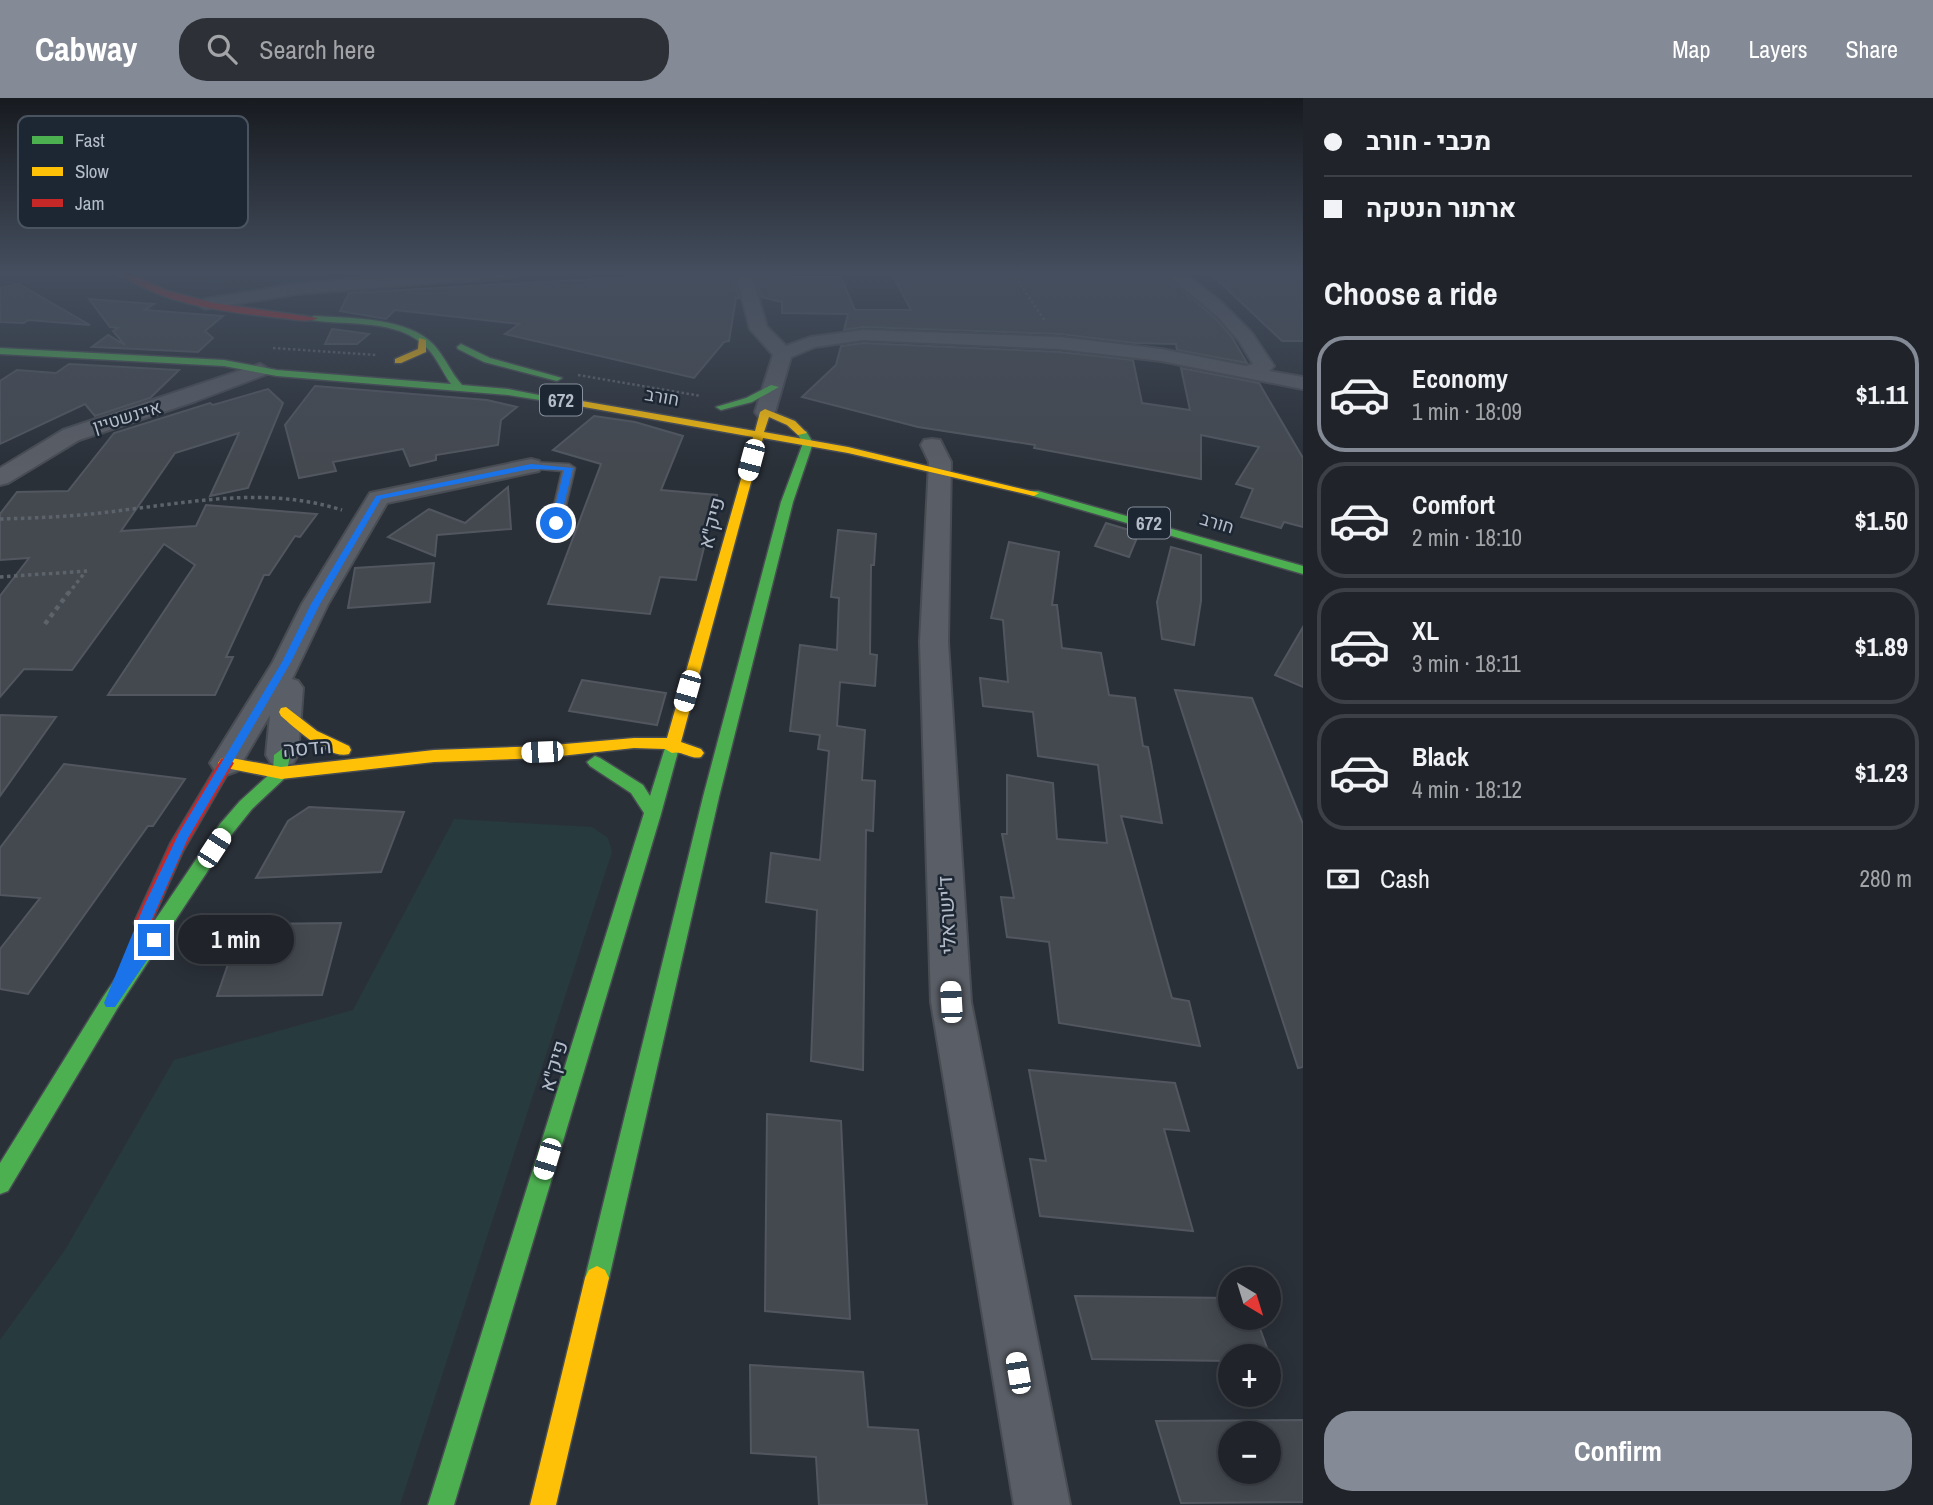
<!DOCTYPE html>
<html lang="en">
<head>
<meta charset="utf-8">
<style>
	:root { --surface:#20242a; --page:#2d3036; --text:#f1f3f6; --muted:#a2a4a8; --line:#3d4147; --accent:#848b96 }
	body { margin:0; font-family:"Archivo Narrow",Heebo,sans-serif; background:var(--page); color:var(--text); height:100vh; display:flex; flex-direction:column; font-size:26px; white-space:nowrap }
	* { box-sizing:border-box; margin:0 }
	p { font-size:23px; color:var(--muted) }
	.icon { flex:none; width:38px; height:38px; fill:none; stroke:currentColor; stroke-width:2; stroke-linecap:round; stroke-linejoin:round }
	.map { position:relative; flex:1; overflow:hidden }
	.side { display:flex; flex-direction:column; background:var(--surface); width:630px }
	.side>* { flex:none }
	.guide { display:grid; align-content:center; height:154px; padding:0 21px; background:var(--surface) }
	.needle { width:46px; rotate:142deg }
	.fabs { position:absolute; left:1218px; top:1169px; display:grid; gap:14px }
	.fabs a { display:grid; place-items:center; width:63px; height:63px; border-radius:50%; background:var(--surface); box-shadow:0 4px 18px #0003,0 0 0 2px var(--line); font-size:35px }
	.end { position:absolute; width:32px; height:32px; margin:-16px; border:9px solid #1a73e8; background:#fff; box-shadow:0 0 0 4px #fff }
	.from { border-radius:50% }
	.bubble { position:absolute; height:49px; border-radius:24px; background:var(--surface); box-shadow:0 4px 18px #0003,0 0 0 2px var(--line); font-size:23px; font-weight:700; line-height:49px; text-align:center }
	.car { position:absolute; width:21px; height:42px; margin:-21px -10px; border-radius:9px; box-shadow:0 0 5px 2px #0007; background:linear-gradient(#fff 24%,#345 0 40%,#fff 0 76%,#345 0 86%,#fff 0) }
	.guide b { display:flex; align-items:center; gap:24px; height:66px; font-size:26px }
	.guide b+b { border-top:2px solid var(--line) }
	.guide i { width:18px; height:18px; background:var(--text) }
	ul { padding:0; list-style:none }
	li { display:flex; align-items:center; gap:21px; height:116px; margin:0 14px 10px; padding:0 7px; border:4px solid var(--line); border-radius:28px }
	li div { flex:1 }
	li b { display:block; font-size:26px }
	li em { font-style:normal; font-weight:700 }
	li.selected { border-color:var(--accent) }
	li>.icon { width:63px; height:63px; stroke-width:1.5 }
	h2 { padding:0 21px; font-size:32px; line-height:84px }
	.pay { display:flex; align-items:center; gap:18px; height:77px; padding:0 21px; font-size:26px }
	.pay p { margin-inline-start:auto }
	.button { display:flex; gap:14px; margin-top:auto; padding:14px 21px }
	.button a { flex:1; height:80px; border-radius:28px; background:var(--accent); color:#fff; font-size:28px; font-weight:700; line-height:80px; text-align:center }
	header { display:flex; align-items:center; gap:42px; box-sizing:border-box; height:98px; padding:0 35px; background:var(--accent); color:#fff }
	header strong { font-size:33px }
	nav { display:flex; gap:38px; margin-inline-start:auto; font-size:24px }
	.search { width:490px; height:63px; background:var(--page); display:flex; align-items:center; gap:18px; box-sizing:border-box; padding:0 24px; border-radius:28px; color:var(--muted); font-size:26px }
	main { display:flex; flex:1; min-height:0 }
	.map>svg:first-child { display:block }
	.green { fill:#273a3e }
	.building { fill:#444950; stroke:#52575f; stroke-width:2; fill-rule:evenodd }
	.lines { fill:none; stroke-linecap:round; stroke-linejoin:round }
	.lane-casing { stroke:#484c53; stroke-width:3 }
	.street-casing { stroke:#484c53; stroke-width:4 }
	.fast-casing { stroke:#484c53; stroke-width:3 }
	.slow-casing { stroke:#484c53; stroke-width:3 }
	.jam-casing { stroke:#484c53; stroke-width:3 }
	.path-far2 { stroke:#5d636a; stroke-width:2.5; stroke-dasharray:2.5 2.5; stroke-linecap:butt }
	.path-far1 { stroke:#5d636a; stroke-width:3.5; stroke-dasharray:3.5 3.5; stroke-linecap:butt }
	.path { stroke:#5d636a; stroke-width:4.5; stroke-dasharray:4.5 4.5; stroke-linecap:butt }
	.lane { fill:#5a5e66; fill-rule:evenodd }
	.street { fill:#5a5e66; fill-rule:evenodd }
	.fast { fill:#4caf50; fill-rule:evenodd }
	.slow { fill:#ffc107; fill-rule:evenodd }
	.jam { fill:#c62828; fill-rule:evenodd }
	.route { fill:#1a73e8 }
	.labels { text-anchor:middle; stroke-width:5; stroke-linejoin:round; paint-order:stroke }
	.far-street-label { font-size:18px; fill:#b4bcc9; stroke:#1d2633 }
	.shield { fill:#1d2633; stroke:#878f9c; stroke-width:2 }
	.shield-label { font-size:19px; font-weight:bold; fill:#b4bcc9 }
	.street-label { font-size:21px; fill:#b4bcc9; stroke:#1d2633 }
	.key { fill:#1d2633; stroke:#4a5360; stroke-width:2 }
	.key-label { font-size:19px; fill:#b4bcc9 }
</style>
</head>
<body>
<header>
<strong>Cabway</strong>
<div class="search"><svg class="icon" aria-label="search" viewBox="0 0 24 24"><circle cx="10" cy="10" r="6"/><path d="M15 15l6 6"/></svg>Search here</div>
<nav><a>Map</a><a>Layers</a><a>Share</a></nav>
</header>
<main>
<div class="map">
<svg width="1303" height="1407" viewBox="0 0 1303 1407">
	<rect width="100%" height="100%" fill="#2a3038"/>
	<g class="green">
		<polygon points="174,174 324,174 323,187 247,193"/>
		<polygon points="454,721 592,729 608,740 612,754 400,1407 0,1407 0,1242 65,1152 174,962 353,912"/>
	</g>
	<g class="building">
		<polygon points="627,174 732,174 739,200 736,200 729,243 724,244 694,280 505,236 519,226 395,212 386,221 340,213 349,195 629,179"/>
		<polygon points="754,174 789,174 791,179 841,179 855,212 911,212 891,174 1162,174 1216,221 1232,239 1247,265 1177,252 1176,246 1134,245 1060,236 863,229 844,232 848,216 782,215 782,204 761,199"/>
		<polygon points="1209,174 1245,174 1251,178 1303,175 1303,243 1282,243"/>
		<polygon points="19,186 90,227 28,222 24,225 0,224 0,190"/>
		<polygon points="89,201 154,206 145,212 223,218 205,233 213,240 198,254 92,249 108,237 125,247 113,233 118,230 110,229"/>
		<polygon points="332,231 369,236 357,246 325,246"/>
		<polygon points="863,245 1060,254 1133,262 1142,305 1190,312 1181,270 1259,285 1303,360 1303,429 1284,424 1281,430 1241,419 1253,391 1236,386 1259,349 1201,337 1201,381 1034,350 1035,347 918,329 802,299 836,267 841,248"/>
		<polygon points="69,266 179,272 150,300 95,318 85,306 0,346 0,283 17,272 56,275"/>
		<polygon points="315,288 487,302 517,309 501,322 498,347 436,357 436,362 410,368 403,351 333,364 336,373 299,380 285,327"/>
		<polygon points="268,291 283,305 248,390 210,398 239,335 175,355 121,433 196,428 206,407 317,416 300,439 295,438 269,477 264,477 226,559 233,559 215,597 108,597 195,467 164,446 72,572 24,571 0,599 0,498 29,460 0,462 0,416 17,394 68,393 114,335 210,305 213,307"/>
		<polygon points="594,318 635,324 683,338 661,392 717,397 696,482 660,479 650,516 548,506 601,366 553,352"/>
		<polygon points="508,389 511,431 437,437 435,458 388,439 429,411 465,425"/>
		<polygon points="1106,425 1139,435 1129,459 1095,448"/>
		<polygon points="838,432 876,436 874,467 871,467 870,556 877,557 875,588 840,584 837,628 865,632 862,682 875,683 873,733 866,732 863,972 811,963 817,812 766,804 771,755 820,762 829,653 818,651 820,637 790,633 800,547 837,552 839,500 831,499"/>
		<polygon points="1009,444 1059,454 1052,507 1057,507 1062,550 1101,555 1109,597 1135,600 1143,648 1148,649 1151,664 1162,725 1121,718 1172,900 1189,903 1200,948 1059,925 1049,844 1007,839 1001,799 1014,800 1002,736 1007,736 1007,677 1053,685 1057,741 1107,745 1098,667 1038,658 1033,614 983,608 980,580 1008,584 1003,522 991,520"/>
		<polygon points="1171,449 1201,457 1201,503 1194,547 1162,541 1157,504"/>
		<polygon points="434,465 430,504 348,510 355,470"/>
		<polygon points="1303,529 1303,589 1275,577"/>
		<polygon points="582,582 666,595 657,627 569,613"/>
		<polygon points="1175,592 1252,600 1303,726 1303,969 1298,970"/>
		<polygon points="0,617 56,619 0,698"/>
		<polygon points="64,666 185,681 153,728 148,728 28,896 0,891 0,851 40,800 0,797 0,750"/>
		<polygon points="309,709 404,714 381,774 256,780 288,723"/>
		<polygon points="341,825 322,897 217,898 242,826"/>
		<polygon points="1029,972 1175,985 1189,1033 1164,1031 1193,1133 1040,1118 1030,1061 1046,1063"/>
		<polygon points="767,1016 841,1023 850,1221 765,1213"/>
		<polygon points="1075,1198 1230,1200 1230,1220 1256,1220 1272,1263 1269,1263 1269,1258 1230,1258 1230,1263 1092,1261"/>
		<polygon points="750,1267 863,1274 868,1329 918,1332 927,1407 819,1407 816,1359 751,1355"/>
		<path d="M1303,1322V1404L1181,1405L1156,1323ZM1230,1335H1269V1374H1230Z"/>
	</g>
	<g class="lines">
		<g class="lane-casing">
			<polygon id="lane" points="531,364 569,366 575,370 561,428 551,428 550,425 562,373 527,370 527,366"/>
		</g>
		<g class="street-casing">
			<g id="street">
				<polygon points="446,174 523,174 515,179 296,196 205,211 196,206 205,201 296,186"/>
				<polygon points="735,174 751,174 767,229 786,248 811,239 863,232 1060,239 1161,251 1246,268 1253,266 1239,243 1218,219 1164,174 1183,174 1218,201 1252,235 1274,268 1269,273 1303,279 1303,291 1161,263 1060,251 863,242 815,249 791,259 775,314 772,318 758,318 755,314 773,257 750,231"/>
				<polygon points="260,266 270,272 267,276 196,303 79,342 8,385 0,387 0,370 63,332"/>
				<polygon points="932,341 940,342 951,364 948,544 971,904 1070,1407 1014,1407 931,904 920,544 929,364 921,347 924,342"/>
				<polygon points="531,361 539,363 542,368 539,373 387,405 328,506 292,581 298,583 303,590 298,657 293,665 282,669 271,665 266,657 270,617 237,673 226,677 215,673 210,665 215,657 273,564 302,506 370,395"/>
			</g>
		</g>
		<g class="fast-casing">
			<g id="fast">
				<path d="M314,218C349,220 408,219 434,247C445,259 451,275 462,287L508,291L564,302L559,305L508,297L277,278L224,268L0,256V250L224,262L277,272L451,286C443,275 437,260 427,250C398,220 348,228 311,222L310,220Z"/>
				<polygon points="461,246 490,260 562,280 557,283 484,264 458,251 457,249"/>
				<polygon points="771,287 779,289 752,304 721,312 716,309 746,300"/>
				<polygon points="798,333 806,333 813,345 793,404 719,699 609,1180 605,1188 597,1192 589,1188 585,1180 703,699 781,404 803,345 797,335"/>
				<polygon points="1030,393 1038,393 1303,468 1303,476 1030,397"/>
				<polygon points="672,645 679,650 661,716 454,1407 428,1407 644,715 631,695 590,668 587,664 595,658 600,660 643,687 650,698 665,650"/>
				<polygon points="282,651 290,657 286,679 252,711 232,736 117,911 8,1093 0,1096 0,1065 103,899 220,726 240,703 273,673 274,657"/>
			</g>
		</g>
		<g class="slow-casing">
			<g id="slow">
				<polygon points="419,240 426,242 426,254 401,265 395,265 395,261 418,251"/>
				<path d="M559,299L755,333L760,314L765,311L795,323L807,335L798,337L787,327L769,319L764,334L848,349L1039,395L1034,398L848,355L763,340L681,644L701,651L704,655L701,659C691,662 682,652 672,655L665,651L634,650L542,660L434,664L281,681L221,669L218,665L221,661L226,659L281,669L434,652L542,648L634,640H667L753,339L556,304V300Z"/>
				<path d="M286,609L317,633L349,648L351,652L349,656C329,662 295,630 281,618L279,614L281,610Z"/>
				<polygon points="597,1168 605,1172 609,1180 556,1407 530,1407 585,1180 589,1172"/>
			</g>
		</g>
		<g class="jam-casing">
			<g id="jam">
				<path d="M117,174H127L168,193L214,205L318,220C309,225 292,221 282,220C226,214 163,207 117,174Z"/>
				<polygon points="226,659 234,665 183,753 149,830 143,833 137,830 134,825 170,746 221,661"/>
			</g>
		</g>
		<g class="path-far2">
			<polyline points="1012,174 1045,223"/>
			<polyline points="273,250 376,257"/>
			<polyline points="578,277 701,298"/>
		</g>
		<g class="path-far1">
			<path d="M0,421C41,420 83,418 124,412C198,403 269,389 342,412"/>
			<polyline points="0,479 87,473"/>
			<polyline points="68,496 86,473"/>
		</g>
		<polyline class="path" points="45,526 69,494"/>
		<use href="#lane" class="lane"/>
		<use href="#street" class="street"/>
		<use href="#fast" class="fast"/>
		<use href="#slow" class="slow"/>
		<use href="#jam" class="jam"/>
	</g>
	<linearGradient id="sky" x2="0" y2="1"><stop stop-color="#171a1f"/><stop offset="0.47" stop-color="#444e5e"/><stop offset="1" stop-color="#444e5e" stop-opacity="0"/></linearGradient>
	<rect width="1303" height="371" fill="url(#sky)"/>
	<polygon class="route" points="531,366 573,370 559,427 551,425 564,372 531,371 381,401 320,506 291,564 188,740 137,855 149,838 158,838 158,846 115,909 106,909 104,905 144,808 179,735 282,564 311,506 376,398"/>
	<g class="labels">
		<g class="far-street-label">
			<text transform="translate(662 299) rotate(10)" y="6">חורב</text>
			<text transform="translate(127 319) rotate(-17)" y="6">איינשטיין</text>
			<text transform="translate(1217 425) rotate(17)" y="6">חורב</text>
		</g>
		<g class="shield">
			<rect x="540" y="286.5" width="42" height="31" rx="5"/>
			<rect x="1128" y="409.5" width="42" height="31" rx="5"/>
		</g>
		<g class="shield-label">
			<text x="561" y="309">672</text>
			<text x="1149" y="432">672</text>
		</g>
		<g class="street-label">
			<text transform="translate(712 425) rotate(-75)" y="7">פיק"א</text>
			<text transform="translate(307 650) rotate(-5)" y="7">הדסה</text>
			<text transform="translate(947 817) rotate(-93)" y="7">ד'ישראלי</text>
			<text transform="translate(554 968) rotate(-73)" y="7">פיק"א</text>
		</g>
	</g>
	<rect x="18" y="18" width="230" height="112" rx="10" class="key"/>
	<rect x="32" y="38" width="31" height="8" fill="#4caf50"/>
	<rect x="32" y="69" width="31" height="9" fill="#ffc107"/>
	<rect x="32" y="101" width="31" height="8" fill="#c62828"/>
	<g class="key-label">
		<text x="75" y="49">Fast</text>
		<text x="75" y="80">Slow</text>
		<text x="75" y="112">Jam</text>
	</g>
</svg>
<div class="fabs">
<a><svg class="needle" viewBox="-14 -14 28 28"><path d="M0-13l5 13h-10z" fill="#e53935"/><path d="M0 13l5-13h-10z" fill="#a2a4a8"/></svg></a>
<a>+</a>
<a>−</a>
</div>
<i class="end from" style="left:556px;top:425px"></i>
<i class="end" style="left:154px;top:842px"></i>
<div class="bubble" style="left:178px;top:817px;width:116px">1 min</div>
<i class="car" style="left:751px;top:362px;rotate:195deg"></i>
<i class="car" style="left:687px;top:593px;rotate:196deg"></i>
<i class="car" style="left:542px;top:654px;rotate:268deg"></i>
<i class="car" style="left:214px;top:750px;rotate:33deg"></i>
<i class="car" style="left:951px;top:904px;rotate:357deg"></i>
<i class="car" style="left:547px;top:1061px;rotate:197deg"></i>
<i class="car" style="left:1018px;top:1275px;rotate:350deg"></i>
</div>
<section class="side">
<div class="guide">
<b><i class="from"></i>מכבי - חורב</b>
<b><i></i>ארתור הנטקה</b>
</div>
<h2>Choose a ride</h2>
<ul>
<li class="selected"><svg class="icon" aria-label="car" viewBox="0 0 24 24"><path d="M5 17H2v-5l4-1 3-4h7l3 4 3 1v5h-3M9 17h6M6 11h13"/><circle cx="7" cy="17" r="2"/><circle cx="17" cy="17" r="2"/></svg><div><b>Economy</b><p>1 min · 18:09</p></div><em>$1.11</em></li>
<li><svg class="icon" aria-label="car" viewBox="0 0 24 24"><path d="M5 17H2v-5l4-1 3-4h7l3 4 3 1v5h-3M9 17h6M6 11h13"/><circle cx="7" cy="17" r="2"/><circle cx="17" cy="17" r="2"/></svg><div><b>Comfort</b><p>2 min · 18:10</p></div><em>$1.50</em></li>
<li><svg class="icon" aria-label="car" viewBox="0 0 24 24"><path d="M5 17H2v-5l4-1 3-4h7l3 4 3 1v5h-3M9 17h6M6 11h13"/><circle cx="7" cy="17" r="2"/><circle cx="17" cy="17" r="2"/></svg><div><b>XL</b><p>3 min · 18:11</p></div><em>$1.89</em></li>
<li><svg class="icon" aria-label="car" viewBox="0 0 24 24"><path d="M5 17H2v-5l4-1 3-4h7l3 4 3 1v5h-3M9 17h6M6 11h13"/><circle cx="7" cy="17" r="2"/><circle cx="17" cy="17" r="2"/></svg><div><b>Black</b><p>4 min · 18:12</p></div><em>$1.23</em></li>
</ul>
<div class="pay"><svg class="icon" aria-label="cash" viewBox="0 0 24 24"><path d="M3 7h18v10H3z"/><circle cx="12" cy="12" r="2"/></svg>Cash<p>280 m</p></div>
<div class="button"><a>Confirm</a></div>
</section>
</main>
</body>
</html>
